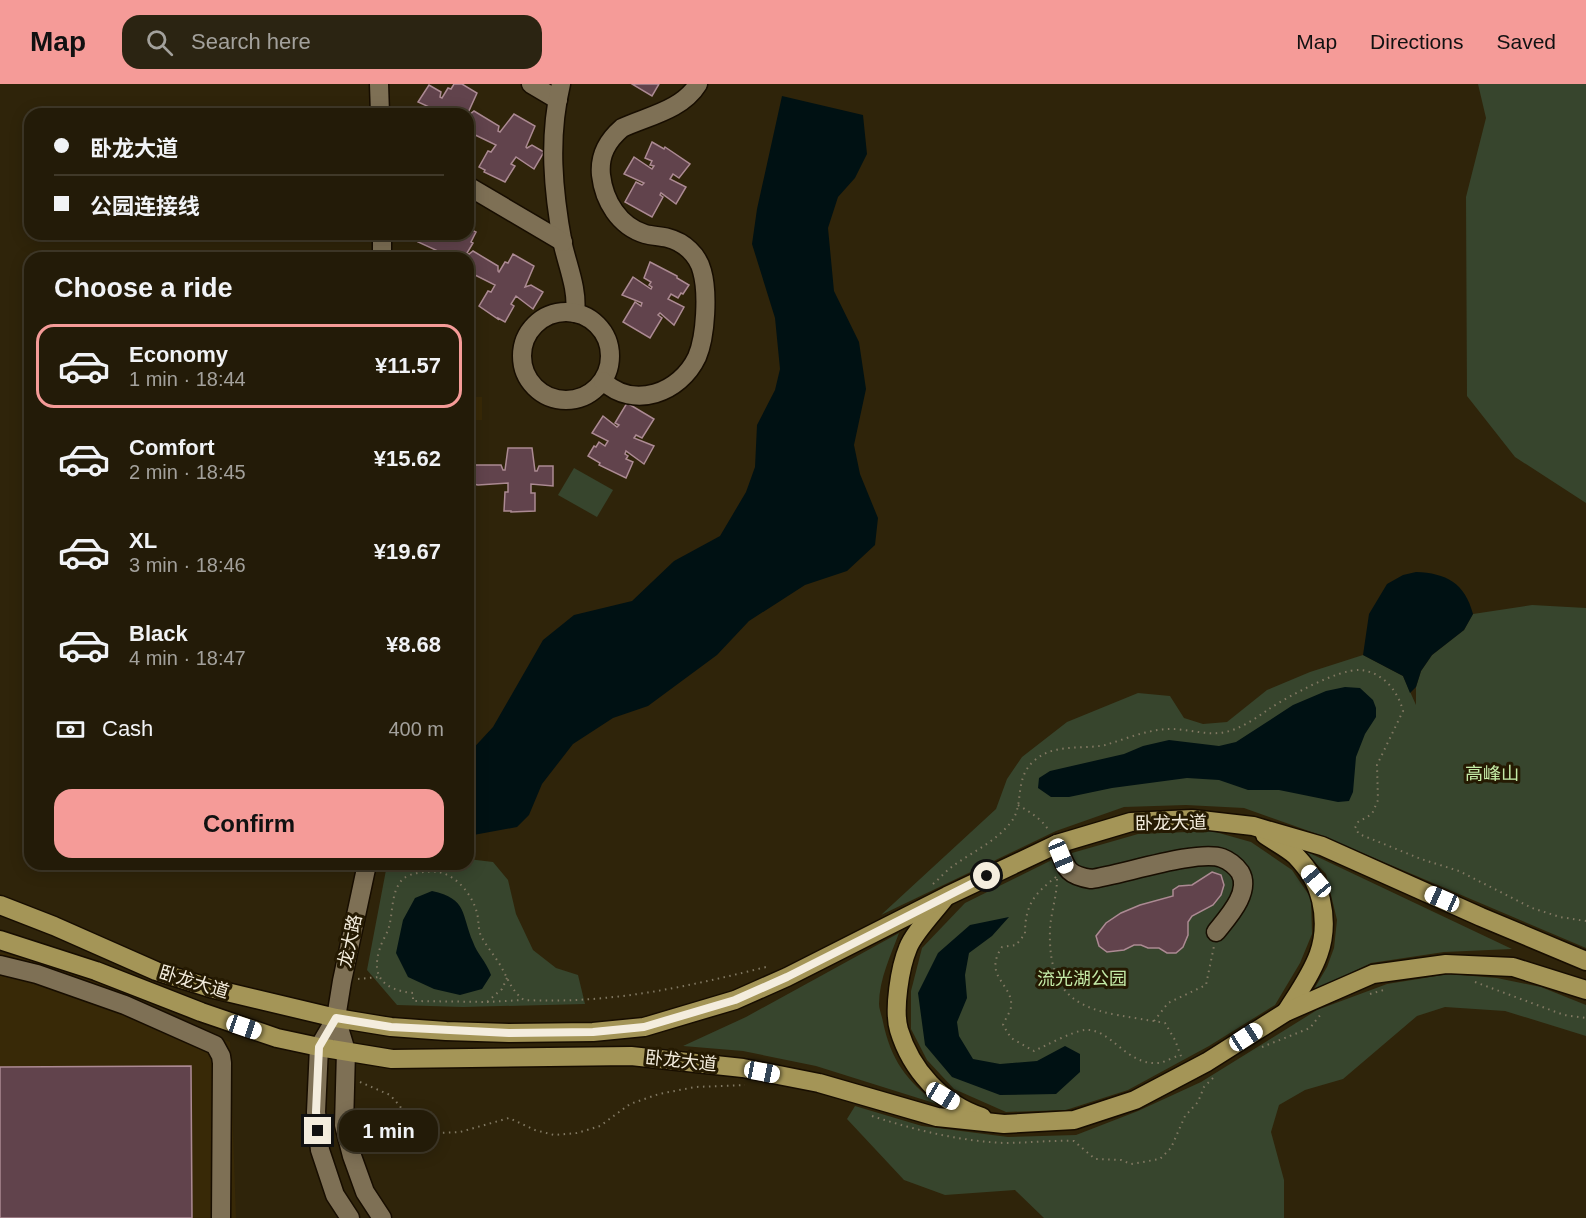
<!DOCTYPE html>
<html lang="en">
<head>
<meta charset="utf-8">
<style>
	:root { --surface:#231b08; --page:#2b2412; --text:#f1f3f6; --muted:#a3a19c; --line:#403929; --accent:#f59b98 }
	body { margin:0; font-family:Arial,"Noto Sans SC",sans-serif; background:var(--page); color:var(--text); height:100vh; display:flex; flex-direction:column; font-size:22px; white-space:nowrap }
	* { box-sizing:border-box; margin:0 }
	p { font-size:20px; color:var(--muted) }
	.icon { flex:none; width:33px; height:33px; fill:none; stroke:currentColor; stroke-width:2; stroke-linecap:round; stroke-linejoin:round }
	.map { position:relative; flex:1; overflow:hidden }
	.side { position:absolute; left:24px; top:168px; width:450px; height:618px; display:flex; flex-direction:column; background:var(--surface); border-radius:18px; box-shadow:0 3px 15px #0003,0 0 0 2px var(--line) }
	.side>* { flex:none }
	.top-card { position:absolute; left:24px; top:24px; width:450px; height:132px; border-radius:18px; box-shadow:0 3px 15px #0003,0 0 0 2px var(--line); display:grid; align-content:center; height:132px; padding:0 30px; background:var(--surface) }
	.end { position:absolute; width:27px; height:27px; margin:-14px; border:8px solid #f4edde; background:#111; box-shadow:0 0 0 3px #111 }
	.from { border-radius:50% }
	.bubble { position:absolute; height:42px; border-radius:18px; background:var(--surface); box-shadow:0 3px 15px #0003,0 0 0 2px var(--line); font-size:20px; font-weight:600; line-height:42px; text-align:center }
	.car { position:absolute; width:18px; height:36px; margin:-18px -9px; border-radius:8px; box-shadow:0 0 4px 2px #0007; background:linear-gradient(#fff 24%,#345 0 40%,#fff 0 76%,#345 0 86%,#fff 0) }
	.top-card b { display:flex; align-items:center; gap:21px; height:57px; font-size:22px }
	.top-card b+b { border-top:2px solid var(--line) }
	.top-card i { width:15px; height:15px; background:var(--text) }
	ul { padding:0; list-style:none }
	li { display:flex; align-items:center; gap:18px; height:84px; margin:0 12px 9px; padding:0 18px; border:3px solid transparent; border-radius:18px }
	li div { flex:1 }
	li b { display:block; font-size:22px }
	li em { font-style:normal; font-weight:600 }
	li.active { border-color:var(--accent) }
	li>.icon { width:54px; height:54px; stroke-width:1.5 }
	h2 { padding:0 30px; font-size:27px; line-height:72px }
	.pay { display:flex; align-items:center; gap:15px; height:66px; padding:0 30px; font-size:22px }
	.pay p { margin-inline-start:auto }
	.primary-button { display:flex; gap:12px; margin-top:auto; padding:12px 30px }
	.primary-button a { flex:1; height:69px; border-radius:18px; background:var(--accent); color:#111; font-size:24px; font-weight:600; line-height:69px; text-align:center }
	header { display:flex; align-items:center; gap:36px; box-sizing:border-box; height:84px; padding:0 30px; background:var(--accent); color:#111 }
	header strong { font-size:28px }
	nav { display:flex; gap:33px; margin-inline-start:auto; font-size:21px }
	.search { width:420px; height:54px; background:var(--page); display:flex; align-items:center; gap:15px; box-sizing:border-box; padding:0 21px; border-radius:18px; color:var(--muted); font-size:22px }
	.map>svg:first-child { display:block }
	.built { fill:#382907 }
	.green { fill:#37452d }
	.water { fill:#001113 }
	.building { fill:#61434c; stroke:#ac8a93; stroke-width:1.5 }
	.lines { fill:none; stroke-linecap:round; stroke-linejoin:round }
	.minor-casing { stroke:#170d00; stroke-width:21 }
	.major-casing { stroke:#170d00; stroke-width:21 }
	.path { stroke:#817862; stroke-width:2; stroke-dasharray:1.5 4.5; stroke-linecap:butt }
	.minor { stroke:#7e7055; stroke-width:18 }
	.major { stroke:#a49557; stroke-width:18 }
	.route { stroke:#f4edde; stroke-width:8 }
	.labels { text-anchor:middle; stroke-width:6; stroke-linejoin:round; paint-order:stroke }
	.park-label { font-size:18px; fill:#c4eba7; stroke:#251a02 }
	.street-label { font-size:18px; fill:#f4edde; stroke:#251a02 }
</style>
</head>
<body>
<header>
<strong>Map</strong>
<div class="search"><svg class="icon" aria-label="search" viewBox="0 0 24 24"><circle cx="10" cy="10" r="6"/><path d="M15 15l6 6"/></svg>Search here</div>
<nav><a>Map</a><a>Directions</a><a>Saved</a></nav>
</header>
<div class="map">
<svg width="1586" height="1134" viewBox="0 0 1586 1134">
	<rect width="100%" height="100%" fill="#2f240a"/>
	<g class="built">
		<rect x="468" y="313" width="14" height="23"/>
		<polygon points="0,868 39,879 95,898 230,958 236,1134 0,1134"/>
	</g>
	<g class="green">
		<polygon points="1478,0 1586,0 1586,419 1515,373 1467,312 1466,113 1486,34"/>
		<polygon points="574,384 613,406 597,433 558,411"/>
		<polygon points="1532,521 1586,524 1586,864 1320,751 1244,724 1186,721 1124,723 1056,747 881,831 996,725 1007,695 1022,673 1067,638 1138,609 1170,612 1184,634 1203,640 1227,638 1267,606 1310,588 1363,571 1403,592 1416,621 1416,603 1421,587 1432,571 1464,546 1473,530"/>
		<polygon points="1212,747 1251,758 1292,786 1311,814 1312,850 1300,879 1275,921 1209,962 1128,1006 1066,1026 1006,1028 954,1005 927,976 911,945 911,907 922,864 965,819 1058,773 1138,750"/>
		<polygon points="1303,766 1512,865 1444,868 1371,879 1313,907 1327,883 1334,864 1337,836 1326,790"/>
		<polygon points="468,775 493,778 508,796 516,830 533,866 556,884 578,891 585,920 463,923 397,921 367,886 386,786 403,780 468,780"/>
		<path d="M899,849C891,871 879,895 879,920C879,925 882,932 883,938C891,976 906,996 937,1020L816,982L743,967L683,962L746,933Z"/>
		<polygon points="1449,890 1497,894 1541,903 1586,921 1586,952 1505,927 1445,923 1417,932 1343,995 1305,1006 1279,1021 1271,1048 1284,1096 1284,1134 1044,1134 1015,1106 945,1111 904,1096 847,1035 855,1022 922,1042 1008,1053 1076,1051 1138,1027 1201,998 1317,926 1387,900"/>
	</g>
	<g class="water">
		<polygon points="782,12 863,31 867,70 855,94 838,113 828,144 834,207 859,258 866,305 854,361 860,390 878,434 875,461 847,487 805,501 749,537 717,571 648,622 613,634 573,660 542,700 529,731 517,743 468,752 468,670 493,643 543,556 574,531 632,517 674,477 720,452 746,408 755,383 757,341 775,306 780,285 775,234 752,160 757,125"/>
		<path d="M1416,488C1446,489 1465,499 1473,530L1464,546L1432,571L1421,587L1416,603L1410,609L1403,592L1363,571L1369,530L1387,500L1403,491Z"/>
		<polygon points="1345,603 1360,604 1373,616 1376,624 1376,633 1365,650 1356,673 1353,708 1349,717 1338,718 1279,706 1248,706 1219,696 1187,694 1112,704 1069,713 1051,713 1038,704 1039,694 1050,687 1124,670 1143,662 1169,656 1219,662 1236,658 1293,621 1326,607"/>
		<path d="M432,807C468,815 461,830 473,858C477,870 486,877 491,891L482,905L460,911L434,905L408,893L396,869L403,836L415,814Z"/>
		<polygon points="1009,833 992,852 969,869 965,891 967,914 957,938 959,952 973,975 1000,980 1037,977 1065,962 1080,970 1080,988 1056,1010 1000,1011 952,993 925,961 918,909 938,869 970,841"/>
	</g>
	<g class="building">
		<polygon points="454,0 462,0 477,9 468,29 470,30 474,27 499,42 498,47 500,48 514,30 535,42 526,63 527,64 532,61 544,68 534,85 516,73 511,80 515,82 505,98 484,88 485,86 479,83 488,67 491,68 496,61 469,48 468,30 436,30 438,27 418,18 429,1 441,8 440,13 442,14 448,4 451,5"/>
		<polygon points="632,0 659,0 652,12"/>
		<polygon points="652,58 664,65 665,63 690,80 679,94 673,90 670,95 686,103 676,120 661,109 660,111 663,113 652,133 625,118 636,98 642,101 644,99 624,90 634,73 652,85 654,82 650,81 652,77 645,74"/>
		<polygon points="468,144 476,148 471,158 473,159 467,169 469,170 473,167 498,182 498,187 499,188 505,178 508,179 513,170 534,182 525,203 531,201 543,208 533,225 516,212 511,220 514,222 505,238 498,234 498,235 479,222 488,207 491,208 495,201 469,188 468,174 433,174 438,167 418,158 422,150 441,150 440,152 442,154 444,150 468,150"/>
		<polygon points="650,178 677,192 677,194 689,201 683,210 681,209 678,214 671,210 668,215 684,223 674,241 660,229 658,231 662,234 650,254 623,238 635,218 641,222 642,219 622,211 633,193 651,205 652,203 649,201 651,198 644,194"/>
		<polygon points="627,319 654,335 642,354 636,351 634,354 654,362 644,380 626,367 625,370 628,372 626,375 633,378 626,394 599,381 600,379 588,372 594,362 596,363 599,358 605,362 608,357 592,349 603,332 617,343 619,341 615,339"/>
		<polygon points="508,364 532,364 535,387 537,387 539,382 553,382 553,402 531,400 531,409 535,409 535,427 511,428 511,427 504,427 505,408 508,408 508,399 478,401 468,399 468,386 470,386 472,381 501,381 503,386 505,386"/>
		<polygon points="1212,788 1221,791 1224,801 1221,811 1213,821 1192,832 1188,838 1188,851 1183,863 1176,869 1167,869 1159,864 1148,864 1141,861 1134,861 1124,866 1107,868 1099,862 1096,852 1106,839 1121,829 1140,821 1173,812 1173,806 1179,802 1192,801"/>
		<polygon points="191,982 192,1134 0,1134 0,983"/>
	</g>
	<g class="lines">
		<g class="minor-casing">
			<g id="minor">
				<polyline points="379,0 380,30"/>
				<polyline points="531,0 558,16"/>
				<path d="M561,0C548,54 553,107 563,161C568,183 578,206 575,229"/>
				<polyline points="468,102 563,158"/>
				<polyline points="382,150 382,174"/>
				<circle cx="566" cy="272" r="44"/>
				<path d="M603,297C634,326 680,309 697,273C706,252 708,208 702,187C698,171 684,158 668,154C660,152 652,152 645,150C619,142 604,117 601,91C599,71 607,57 622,44C648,32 682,26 698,0"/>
				<path d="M1057,760C1066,783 1065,791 1091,795C1121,791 1198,765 1222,774C1230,777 1235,781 1240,788C1252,808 1227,834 1216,848"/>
				<polyline points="0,881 37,890 125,921 215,961 221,972 222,979 221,1134"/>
				<polyline points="336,934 346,967 344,1041 352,1072 365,1108 382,1134"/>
				<polyline points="350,1134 335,1111 320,1066 316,1028 319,963 336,934 342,897 367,780"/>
			</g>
		</g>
		<g class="major-casing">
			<g id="major">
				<path d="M1265,751C1275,758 1287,764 1296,772C1310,787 1316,797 1321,816C1332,863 1310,890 1286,928"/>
				<path d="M944,815C934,828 913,850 908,864C900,883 893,926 899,946C911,986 942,1020 982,1033"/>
				<polyline points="0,821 54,842 156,887 210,904 336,934 391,943 446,947 509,949 593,948 644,943 735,916 787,893 947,812 1057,760 1131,738 1192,735 1253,742 1322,762 1481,833 1586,877"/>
				<polyline points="0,856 96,887 201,928 277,954 319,963 392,975 631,972 743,984 819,999 937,1033 1004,1040 1074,1036 1135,1016 1207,978 1286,928 1373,890 1446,880 1513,883 1586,906"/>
			</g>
		</g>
		<g class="path">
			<path d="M1018,721C1030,728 1042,735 1049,747"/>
			<path d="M1056,793C1034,810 1025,821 1025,850L1016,861L1002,863C982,893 1014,900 1011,923C1010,929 1005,935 1003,941L1011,954L1034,967C1045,962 1073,947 1085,946C1111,944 1126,982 1159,979C1165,978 1174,973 1180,971"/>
			<path d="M1057,795C1057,812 1051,828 1050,845C1047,931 1099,927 1165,939L1175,956L1182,975"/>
			<path d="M933,800C940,794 946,787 953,782C972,768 997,757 1011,738C1025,721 1013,694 1035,676C1055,659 1081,666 1105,661C1126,655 1148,645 1171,645C1189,645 1208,652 1225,648C1241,645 1256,634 1269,625C1289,612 1338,585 1360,586C1383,588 1398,607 1403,627L1377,681L1378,716L1372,730L1358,738L1355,744L1359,750L1421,775L1459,787L1532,824L1560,833L1586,837"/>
			<path d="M507,894L502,905L487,918L413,917V909C385,906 370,894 380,864C382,857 387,850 389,843C393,829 391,806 403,795C411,788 428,787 438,788C457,791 473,812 477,829C479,837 478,845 481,852C486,861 493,870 499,879C507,892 511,907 524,916C611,920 687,903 770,882"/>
			<polyline points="358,895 379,893"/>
			<polyline points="1475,898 1564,931 1586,934"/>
			<polyline points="1370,910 1387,905"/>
			<polyline points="487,918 523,916"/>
			<polyline points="1154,937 1168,919 1206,901 1214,862"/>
			<polyline points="1262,963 1310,944 1321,930"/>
			<polyline points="360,998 390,1011 400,1022 406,1035 418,1043 440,1049 460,1048 509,1034 535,1046 554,1051 577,1049 600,1042 630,1020 659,1010 695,1003 745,1001"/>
			<path d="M872,1032C915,1046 959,1057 1004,1059C1028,1059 1051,1056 1074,1057L1095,1075L1121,1076L1131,1080L1160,1075L1171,1064L1185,1032L1198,1018L1204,1003L1214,993"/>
		</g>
		<use href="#minor" class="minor"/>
		<use href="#major" class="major"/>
	</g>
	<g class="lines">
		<polyline class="route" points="318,1047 316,1028 319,963 336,934 391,943 509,949 593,948 644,943 735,916 787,893 987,792"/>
	</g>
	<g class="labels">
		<g class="park-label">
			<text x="1492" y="696">高峰山</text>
			<text x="1082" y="901">流光湖公园</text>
		</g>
		<g class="street-label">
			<text transform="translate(1171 739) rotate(-1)" y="6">卧龙大道</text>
			<text transform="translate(350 857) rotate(-78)" y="6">龙大路</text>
			<text transform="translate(194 898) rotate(17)" y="6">卧龙大道</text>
			<text transform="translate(681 977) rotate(6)" y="6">卧龙大道</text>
		</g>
	</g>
</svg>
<i class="end from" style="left:987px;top:792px"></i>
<i class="end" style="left:318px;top:1047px"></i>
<div class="bubble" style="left:339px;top:1026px;width:99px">1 min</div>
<i class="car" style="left:1061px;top:772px;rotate:158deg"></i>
<i class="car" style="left:1316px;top:797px;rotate:320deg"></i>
<i class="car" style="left:1442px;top:815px;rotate:294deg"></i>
<i class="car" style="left:244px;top:943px;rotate:109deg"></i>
<i class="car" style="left:1246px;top:953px;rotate:57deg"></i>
<i class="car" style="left:762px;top:988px;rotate:101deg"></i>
<i class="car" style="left:943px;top:1012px;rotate:121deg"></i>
<div class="top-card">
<b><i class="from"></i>卧龙大道</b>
<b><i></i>公园连接线</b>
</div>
<section class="side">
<h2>Choose a ride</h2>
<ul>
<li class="active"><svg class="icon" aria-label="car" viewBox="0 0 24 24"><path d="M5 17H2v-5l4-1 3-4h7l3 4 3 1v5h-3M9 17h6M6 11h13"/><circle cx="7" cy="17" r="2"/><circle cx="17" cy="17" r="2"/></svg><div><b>Economy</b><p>1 min · 18:44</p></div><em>¥11.57</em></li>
<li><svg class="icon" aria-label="car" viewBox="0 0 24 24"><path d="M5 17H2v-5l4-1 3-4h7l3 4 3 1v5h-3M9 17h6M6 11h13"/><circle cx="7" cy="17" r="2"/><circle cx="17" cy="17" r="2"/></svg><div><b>Comfort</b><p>2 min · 18:45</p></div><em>¥15.62</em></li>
<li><svg class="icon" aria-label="car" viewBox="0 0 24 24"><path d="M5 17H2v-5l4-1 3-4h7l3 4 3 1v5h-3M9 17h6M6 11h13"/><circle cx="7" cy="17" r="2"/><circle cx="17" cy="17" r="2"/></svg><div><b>XL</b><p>3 min · 18:46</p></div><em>¥19.67</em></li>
<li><svg class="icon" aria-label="car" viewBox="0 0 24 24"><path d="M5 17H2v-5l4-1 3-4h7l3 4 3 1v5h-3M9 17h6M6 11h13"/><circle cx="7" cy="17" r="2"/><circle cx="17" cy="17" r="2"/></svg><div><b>Black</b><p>4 min · 18:47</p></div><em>¥8.68</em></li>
</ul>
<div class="pay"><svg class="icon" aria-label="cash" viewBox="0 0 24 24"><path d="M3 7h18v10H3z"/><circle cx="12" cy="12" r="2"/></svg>Cash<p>400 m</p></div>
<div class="primary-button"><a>Confirm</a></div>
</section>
</div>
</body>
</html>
